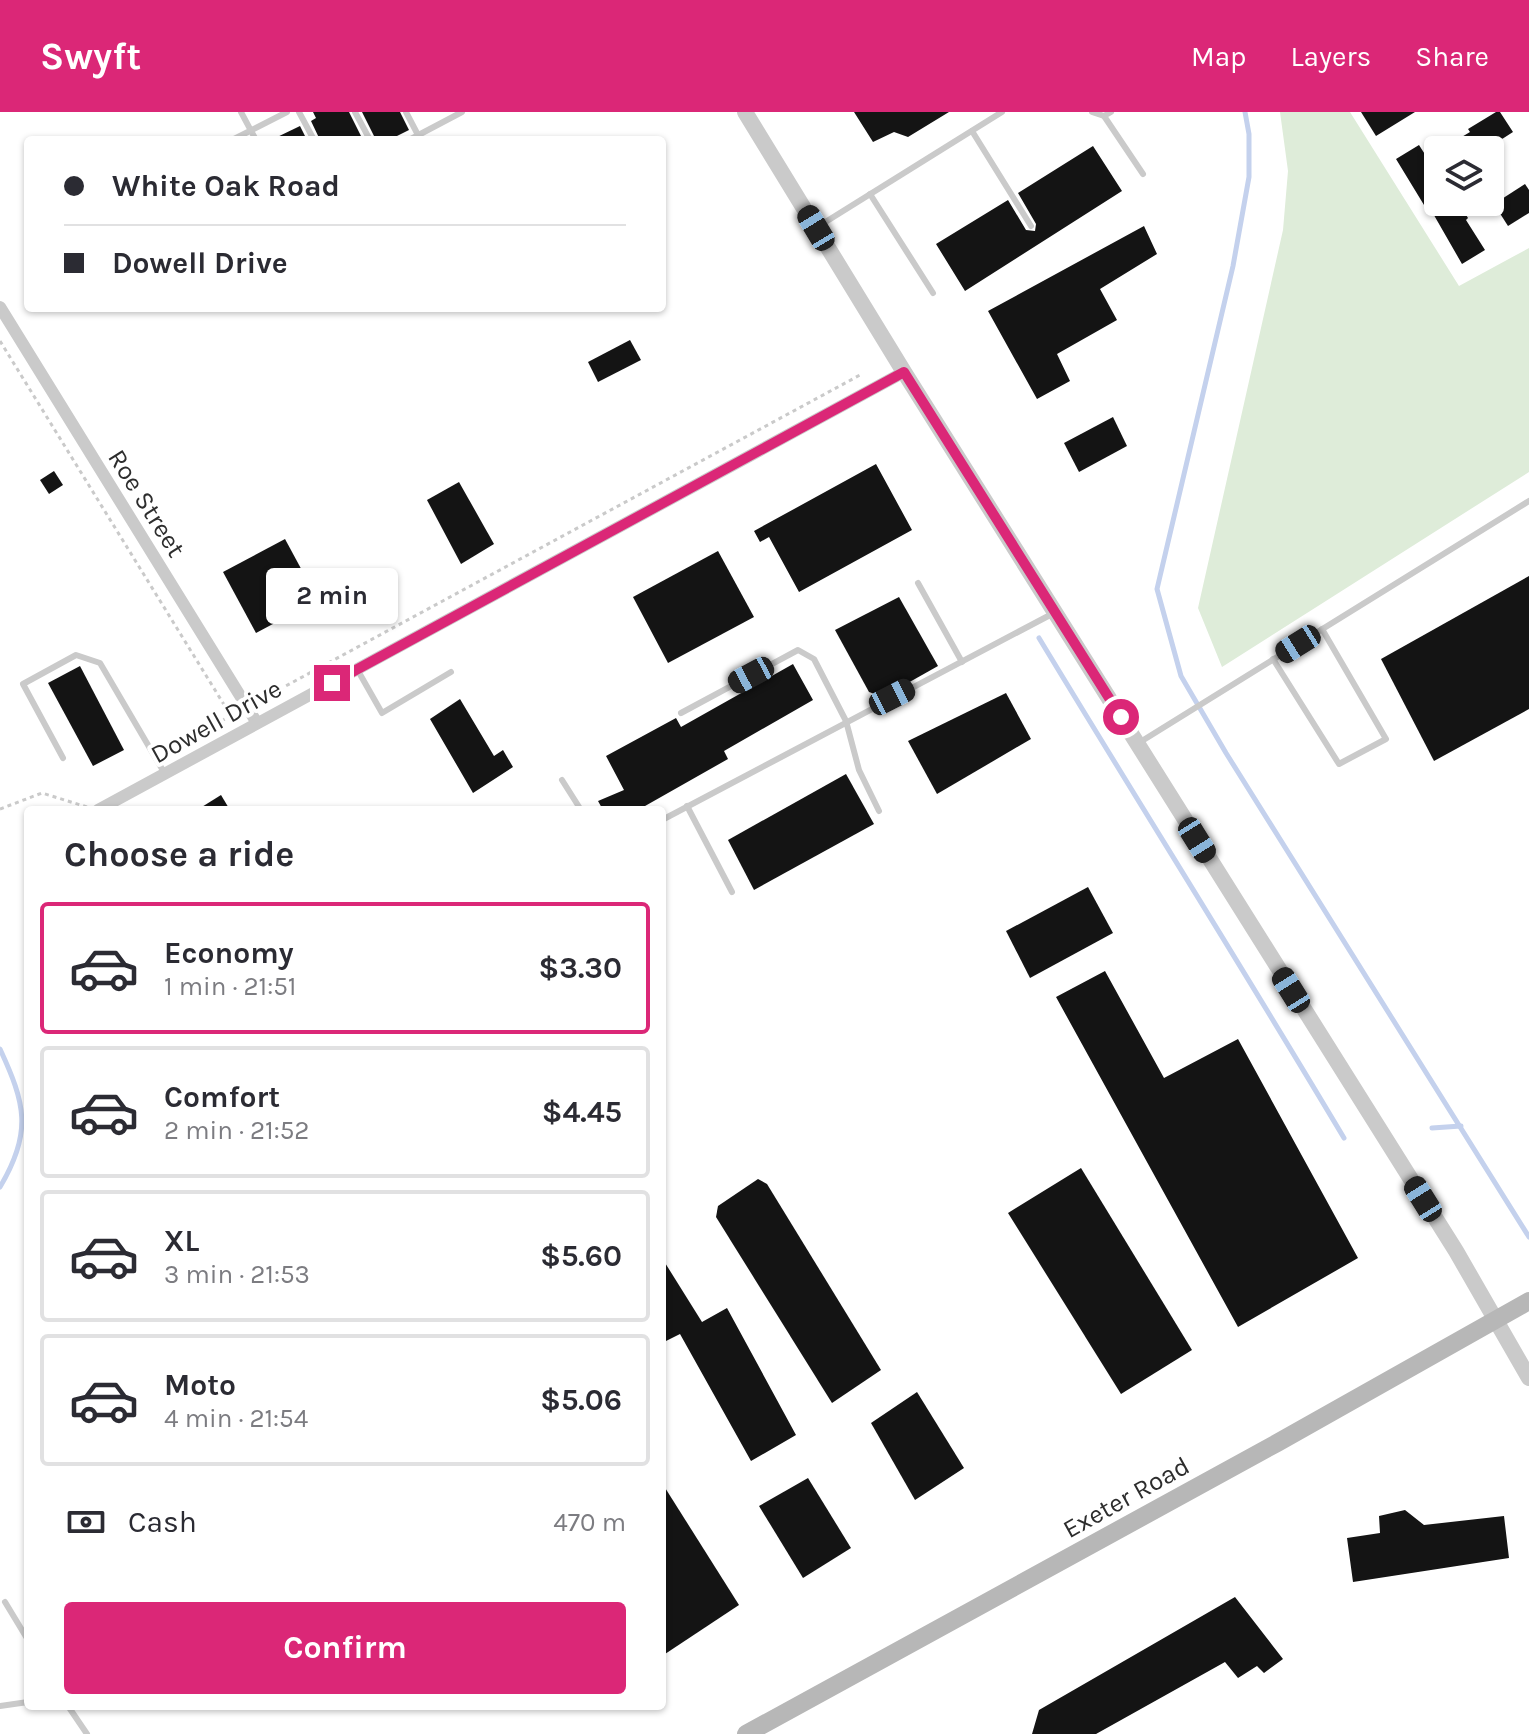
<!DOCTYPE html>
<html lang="en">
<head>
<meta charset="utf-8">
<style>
	:root { --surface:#fff; --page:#f2f2f3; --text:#2b2b33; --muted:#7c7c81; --line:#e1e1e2; --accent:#db2777 }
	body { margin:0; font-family:Karla,sans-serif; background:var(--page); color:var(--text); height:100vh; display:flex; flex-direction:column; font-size:30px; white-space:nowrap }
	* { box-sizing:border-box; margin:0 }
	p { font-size:26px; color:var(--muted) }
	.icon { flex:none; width:44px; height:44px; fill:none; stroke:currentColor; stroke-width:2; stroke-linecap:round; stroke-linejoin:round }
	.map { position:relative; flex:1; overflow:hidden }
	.drawer { position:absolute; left:24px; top:694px; width:642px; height:904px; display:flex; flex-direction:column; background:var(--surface); border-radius:8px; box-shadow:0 2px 6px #0004 }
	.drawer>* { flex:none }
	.banner { position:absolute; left:24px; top:24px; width:642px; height:176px; border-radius:8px; box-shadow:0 2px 6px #0004; display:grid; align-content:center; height:176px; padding:0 40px; background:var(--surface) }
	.controls { position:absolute; left:1424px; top:24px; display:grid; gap:16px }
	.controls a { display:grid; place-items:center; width:80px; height:80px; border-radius:8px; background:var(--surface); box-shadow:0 2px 6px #0004; font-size:40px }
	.end { position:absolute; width:36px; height:36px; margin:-18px; border:10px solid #db2777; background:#fff; box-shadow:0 0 0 4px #fff }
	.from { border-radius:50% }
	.bubble { position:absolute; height:56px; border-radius:8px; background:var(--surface); box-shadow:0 2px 6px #0004; font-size:26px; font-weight:700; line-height:56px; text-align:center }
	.car { position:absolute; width:24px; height:48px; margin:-24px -12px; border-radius:10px; box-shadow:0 0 6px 2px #0007; background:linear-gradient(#222 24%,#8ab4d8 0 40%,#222 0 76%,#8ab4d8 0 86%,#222 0) }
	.banner b { display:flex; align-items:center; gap:28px; height:76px; font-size:30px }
	.banner b+b { border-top:2px solid var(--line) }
	.banner i { width:20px; height:20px; background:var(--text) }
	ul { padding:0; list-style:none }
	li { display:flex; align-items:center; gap:24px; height:132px; margin:0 16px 12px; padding:0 24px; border:4px solid var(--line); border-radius:8px }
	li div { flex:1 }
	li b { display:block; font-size:30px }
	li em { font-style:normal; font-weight:700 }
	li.selected { border-color:var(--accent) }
	li>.icon { width:72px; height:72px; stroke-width:1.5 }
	h2 { padding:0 40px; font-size:36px; line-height:96px }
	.pay { display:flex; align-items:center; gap:20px; height:88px; padding:0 40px; font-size:30px }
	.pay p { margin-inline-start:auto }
	.action { display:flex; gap:16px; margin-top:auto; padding:16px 40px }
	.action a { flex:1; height:92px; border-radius:8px; background:var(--accent); color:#fff; font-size:32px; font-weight:700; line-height:92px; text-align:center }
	header { display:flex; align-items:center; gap:48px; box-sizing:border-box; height:112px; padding:0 40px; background:var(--accent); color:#fff }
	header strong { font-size:38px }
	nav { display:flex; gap:44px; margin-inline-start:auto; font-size:28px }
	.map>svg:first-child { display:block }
	.green { fill:#deecd9 }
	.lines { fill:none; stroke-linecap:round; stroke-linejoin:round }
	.stream { stroke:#c4d1ed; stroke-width:5 }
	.building { fill:#141414 }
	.path { stroke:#cacaca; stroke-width:3; stroke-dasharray:4 4; stroke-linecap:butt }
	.service { stroke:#cacaca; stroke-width:6 }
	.minor { stroke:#cacaca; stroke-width:12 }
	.tertiary { stroke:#cacaca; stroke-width:16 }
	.secondary { stroke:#b7b7b7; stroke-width:18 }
	.route { stroke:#db2777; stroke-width:10 }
	.labels { text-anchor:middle; stroke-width:8; stroke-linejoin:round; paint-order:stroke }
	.street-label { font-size:26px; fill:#2d2d2d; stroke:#fff }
</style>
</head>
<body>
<header>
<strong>Swyft</strong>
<nav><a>Map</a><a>Layers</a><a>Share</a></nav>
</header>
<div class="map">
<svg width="1529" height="1622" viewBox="0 0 1529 1622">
	<rect width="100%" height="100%" fill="#fff"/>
	<polygon class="green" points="1280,0 1350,0 1459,174 1529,136 1529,360 1222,555 1198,496 1283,118 1288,59"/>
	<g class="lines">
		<g class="stream">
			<polyline points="1245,0 1249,22 1249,65 1233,154 1157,477 1181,564 1226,641 1529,1125"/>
			<path d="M1039,526C1140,693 1244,858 1344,1026"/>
			<path d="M0,937C25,991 33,1020 0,1075"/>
			<polyline points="1432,1016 1461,1014"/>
		</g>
	</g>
	<g class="building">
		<polygon points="313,0 349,0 363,28 320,28 311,9 316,6"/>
		<polygon points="362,0 400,0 409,18 389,28 376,28"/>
		<polygon points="854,0 949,0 908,25 894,20 873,30"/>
		<polygon points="1361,0 1415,0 1376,24"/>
		<polygon points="1496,0 1500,0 1513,20 1485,38 1461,38 1455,29 1470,20 1468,17"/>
		<polygon points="300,14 307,28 271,28"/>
		<polygon points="1419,33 1435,58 1432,60 1438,69 1438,90 1454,90 1459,98 1462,96 1468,106 1466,108 1485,138 1462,152 1427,91 1424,93 1396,47"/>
		<polygon points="1093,34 1122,79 965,179 936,132 1008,88 1026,118 1035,119 1036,112 1018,81"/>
		<polygon points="1525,72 1529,78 1529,101 1508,114 1494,92"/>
		<polygon points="1144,114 1157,142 1100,177 1117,208 1057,242 1070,269 1037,287 988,199"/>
		<polygon points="630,228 641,248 598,270 588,250"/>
		<polygon points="1113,305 1127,334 1079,360 1064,331"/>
		<polygon points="876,352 912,418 799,480 769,425 760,430 754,419"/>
		<polygon points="54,359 63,373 49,382 40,368"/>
		<polygon points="459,370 494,432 461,452 427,388"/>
		<polygon points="285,427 318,488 256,521 223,460"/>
		<polygon points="718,439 754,505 668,551 633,485"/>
		<polygon points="1529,464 1529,597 1434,649 1381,547"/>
		<polygon points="899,485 938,554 883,585 869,580 835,518"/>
		<polygon points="793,552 813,588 724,639 728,647 638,698 603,698 598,689 624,678 606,644 676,606 681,615"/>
		<polygon points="80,554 124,638 93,654 48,571"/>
		<polygon points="1006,581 1031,627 937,682 908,629"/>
		<polygon points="460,587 494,644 503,638 513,655 473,681 430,607"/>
		<polygon points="846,662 874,712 754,778 728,728"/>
		<polygon points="221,683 230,698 197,698"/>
		<polygon points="1088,775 1113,821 1030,866 1006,819"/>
		<polygon points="1105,859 1164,966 1238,927 1358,1146 1238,1215 1056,885"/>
		<polygon points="1081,1056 1192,1238 1121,1282 1008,1101"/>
		<polygon points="758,1067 767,1072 881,1258 832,1291 716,1105 718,1094"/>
		<polygon points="662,1146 702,1210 727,1196 796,1323 751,1349 680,1222 662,1231"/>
		<polygon points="917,1280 964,1356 915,1388 871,1311"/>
		<polygon points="808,1366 851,1436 803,1466 759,1394"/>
		<polygon points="662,1371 739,1493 662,1544"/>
		<polygon points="1405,1398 1424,1413 1504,1404 1509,1446 1353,1470 1347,1426 1380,1421 1379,1404"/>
		<polygon points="1235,1485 1283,1547 1264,1561 1257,1554 1238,1566 1225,1550 1096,1622 1032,1622 1039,1598"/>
	</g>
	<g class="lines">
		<g class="path">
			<polyline points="0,229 231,604"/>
			<polyline points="258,589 860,263"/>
			<polyline points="179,632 234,602"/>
			<polyline points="0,697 42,681 87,695"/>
		</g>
		<g class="service">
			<polyline points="241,0 256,28"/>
			<polyline points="299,0 314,28"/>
			<polyline points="355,0 370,28"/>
			<polyline points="406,0 418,23"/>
			<polyline points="1092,0 1104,4"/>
			<polyline points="1111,0 1104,4 1143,62"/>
			<polyline points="972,19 1031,114"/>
			<polyline points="232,28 287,0"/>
			<polyline points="409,28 462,0"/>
			<polyline points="870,82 933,181"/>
			<polyline points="819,114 1002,0"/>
			<polyline points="918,471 962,550"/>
			<polyline points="1273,547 1339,652 1386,627 1322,517"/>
			<polyline points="357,557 382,601 451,560"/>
			<polyline points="681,601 798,538 814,547 846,609 859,658 879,699"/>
			<polyline points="1137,632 1529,389"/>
			<polyline points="63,646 23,572 76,543 100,551 165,662"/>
			<polyline points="562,668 581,698"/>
			<polyline points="687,694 732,780"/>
			<polyline points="662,708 1052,502"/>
			<polyline points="5,1490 28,1528"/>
			<polyline points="0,1594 28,1590"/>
			<polyline points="68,1594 87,1622"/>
		</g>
		<g class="minor">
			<polyline points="0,195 257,611"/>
			<polyline points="98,698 904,260"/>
		</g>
		<polyline class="tertiary" points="745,0 904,260 1456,1139 1529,1266"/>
		<polyline class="secondary" points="746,1622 1277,1331 1529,1189"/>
	</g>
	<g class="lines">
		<polyline class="route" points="332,571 904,260 1121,605"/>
	</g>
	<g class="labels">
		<g class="street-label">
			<text transform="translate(147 391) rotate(58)" y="9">Roe Street</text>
			<text transform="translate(216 609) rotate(-29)" y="9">Dowell Drive</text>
			<text transform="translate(1126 1385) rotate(-29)" y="9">Exeter Road</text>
		</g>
	</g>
</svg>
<div class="controls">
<a><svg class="icon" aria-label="layers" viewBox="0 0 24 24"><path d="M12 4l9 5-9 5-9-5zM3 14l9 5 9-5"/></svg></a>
</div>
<i class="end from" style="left:1121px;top:605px"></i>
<i class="end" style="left:332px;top:571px"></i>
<div class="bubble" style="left:266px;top:456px;width:132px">2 min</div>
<i class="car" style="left:816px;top:116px;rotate:329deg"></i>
<i class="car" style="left:1298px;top:532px;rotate:238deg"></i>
<i class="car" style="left:751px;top:563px;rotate:242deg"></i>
<i class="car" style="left:892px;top:585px;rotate:63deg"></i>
<i class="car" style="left:1197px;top:728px;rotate:148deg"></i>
<i class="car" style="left:1291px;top:878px;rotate:328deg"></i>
<i class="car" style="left:1423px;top:1087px;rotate:328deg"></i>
<div class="banner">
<b><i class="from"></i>White Oak Road</b>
<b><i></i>Dowell Drive</b>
</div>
<section class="drawer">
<h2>Choose a ride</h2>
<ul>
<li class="selected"><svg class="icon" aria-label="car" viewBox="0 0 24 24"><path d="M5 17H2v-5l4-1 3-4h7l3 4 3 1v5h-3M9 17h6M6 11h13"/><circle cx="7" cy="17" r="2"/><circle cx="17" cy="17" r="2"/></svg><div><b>Economy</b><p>1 min · 21:51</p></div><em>$3.30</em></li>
<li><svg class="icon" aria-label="car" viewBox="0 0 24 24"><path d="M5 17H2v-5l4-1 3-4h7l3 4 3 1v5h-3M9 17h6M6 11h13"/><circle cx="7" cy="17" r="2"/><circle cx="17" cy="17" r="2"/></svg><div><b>Comfort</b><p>2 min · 21:52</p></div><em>$4.45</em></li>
<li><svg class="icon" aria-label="car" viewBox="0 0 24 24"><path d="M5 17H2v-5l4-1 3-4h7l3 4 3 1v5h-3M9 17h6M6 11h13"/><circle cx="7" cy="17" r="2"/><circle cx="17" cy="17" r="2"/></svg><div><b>XL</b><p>3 min · 21:53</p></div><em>$5.60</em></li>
<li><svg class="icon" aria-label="car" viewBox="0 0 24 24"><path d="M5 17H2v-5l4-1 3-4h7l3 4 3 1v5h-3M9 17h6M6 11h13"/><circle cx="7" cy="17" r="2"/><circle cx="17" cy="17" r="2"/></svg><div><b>Moto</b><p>4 min · 21:54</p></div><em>$5.06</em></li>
</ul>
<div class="pay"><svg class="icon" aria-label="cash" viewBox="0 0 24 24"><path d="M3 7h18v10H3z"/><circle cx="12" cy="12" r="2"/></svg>Cash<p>470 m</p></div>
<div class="action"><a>Confirm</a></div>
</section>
</div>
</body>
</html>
